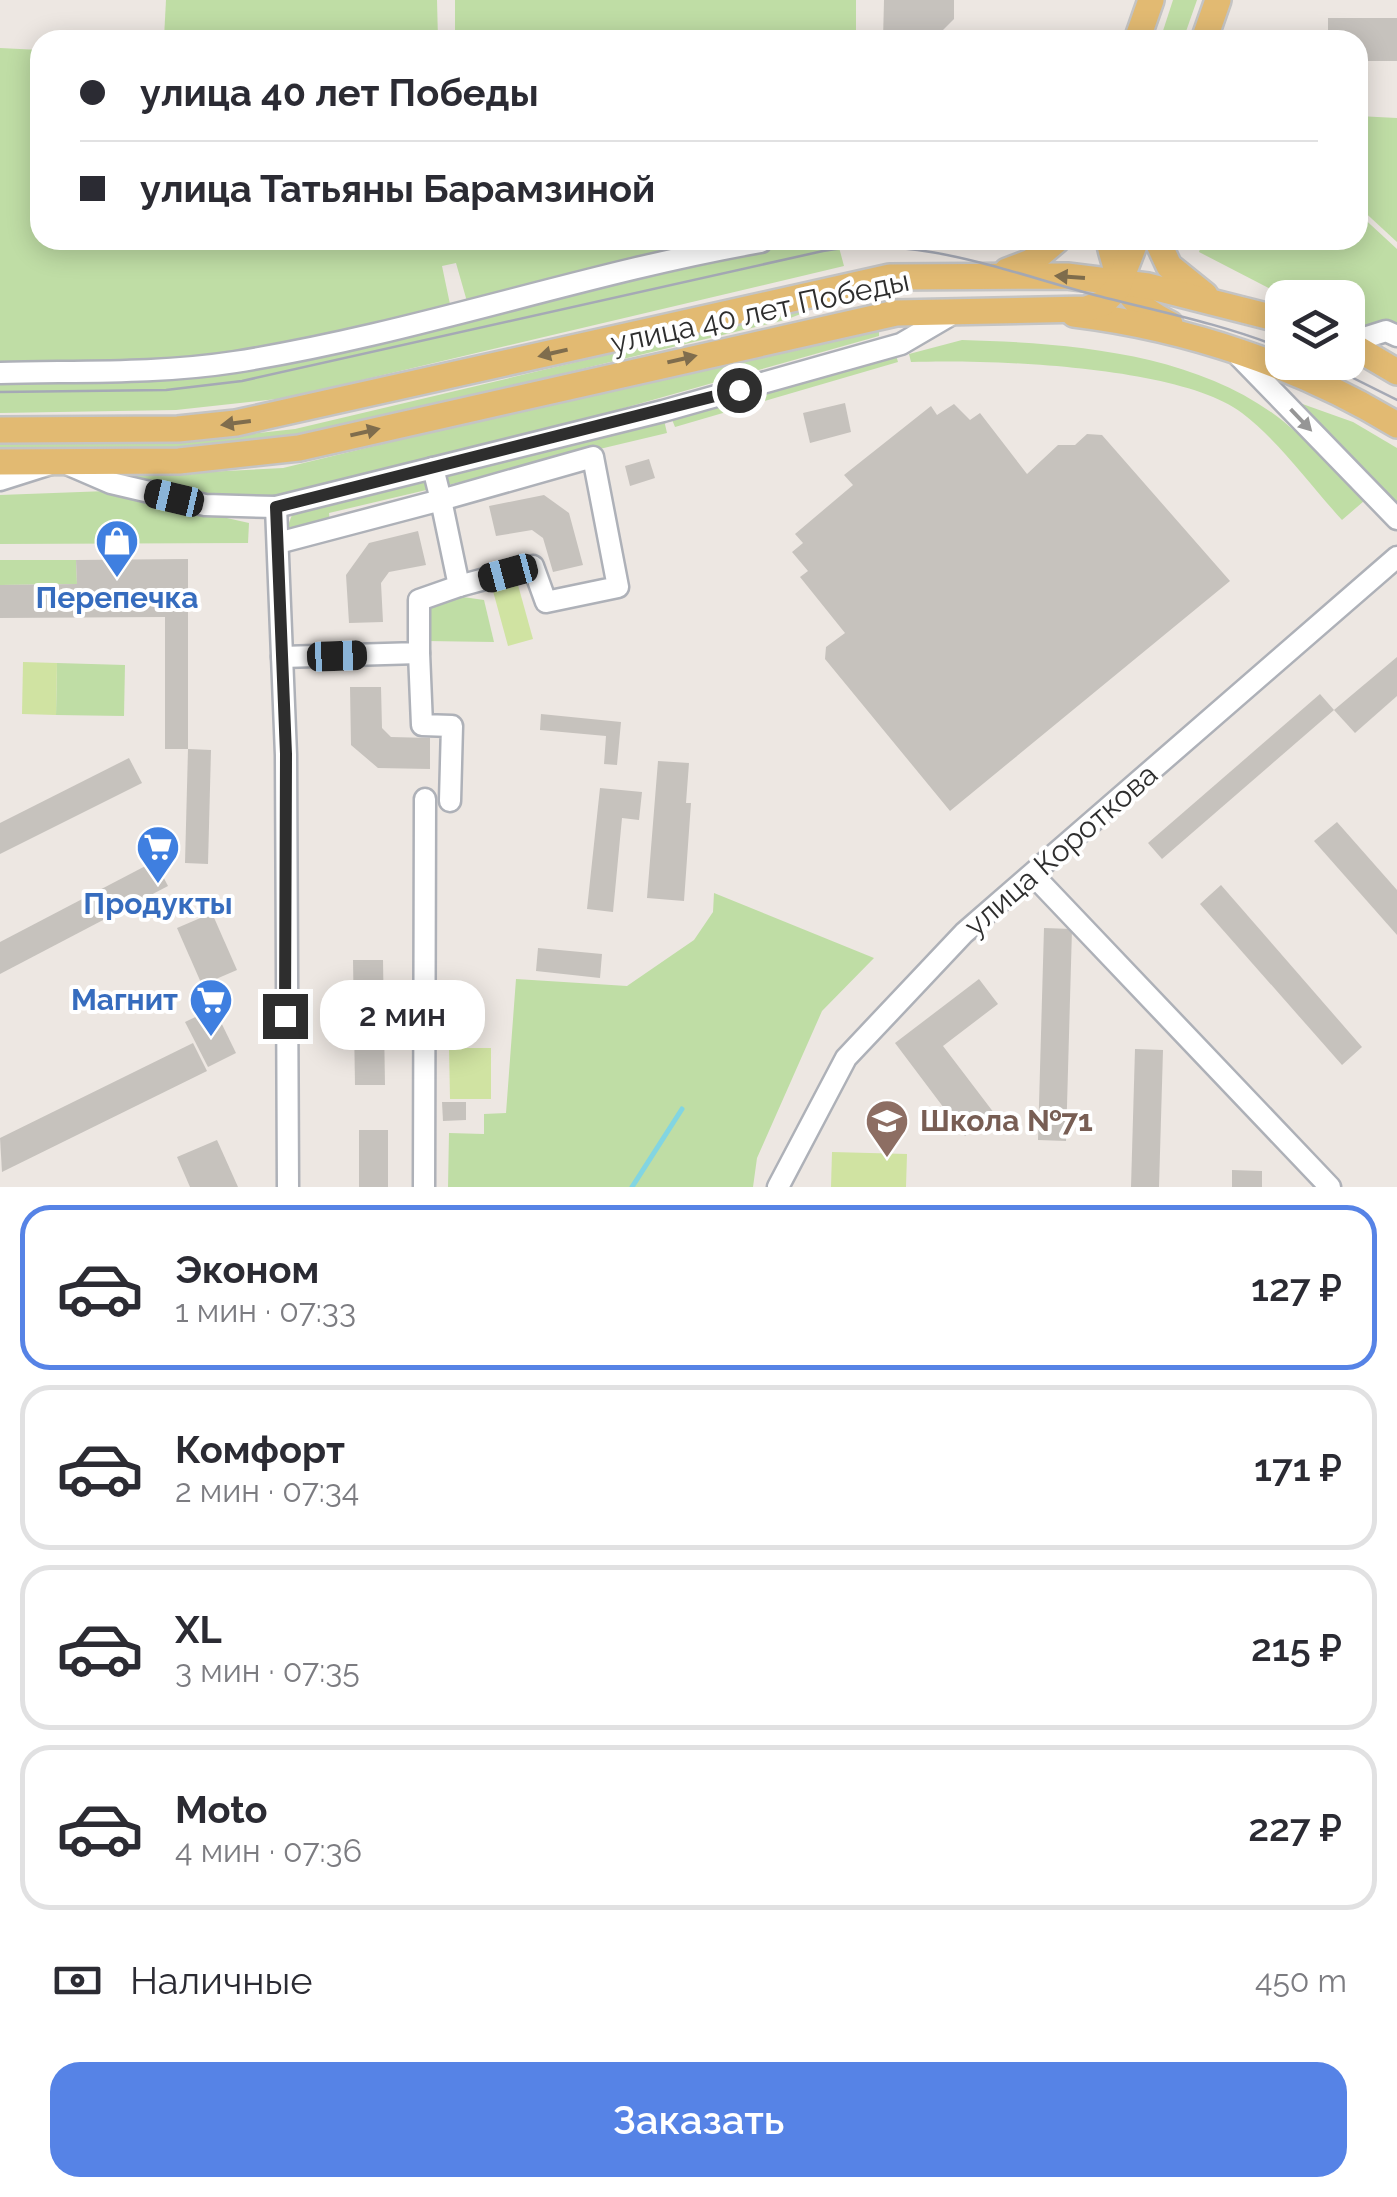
<!DOCTYPE html>
<html lang="ru">
<head>
<meta charset="utf-8">
<style>
	:root { --surface:#fff; --page:#f2f2f3; --text:#2b2b33; --muted:#7c7c81; --line:#e1e1e2; --accent:#5683e6 }
	body { margin:0; font-family:Raleway,sans-serif; background:var(--page); color:var(--text); height:100vh; display:flex; flex-direction:column; font-size:38px; white-space:nowrap }
	* { box-sizing:border-box; margin:0 }
	p { font-size:32px; color:var(--muted) }
	.icon { flex:none; width:55px; height:55px; fill:none; stroke:currentColor; stroke-width:2; stroke-linecap:round; stroke-linejoin:round }
	.map { position:relative; height:1187px; overflow:hidden }
	.details { display:flex; flex-direction:column; background:var(--surface); flex:1 }
	.details>* { flex:none }
	.guide { position:absolute; left:30px; top:30px; width:1338px; height:220px; border-radius:30px; box-shadow:0 5px 25px #0003; display:grid; align-content:center; height:220px; padding:0 50px; background:var(--surface) }
	.buttons { position:absolute; left:1265px; top:280px; display:grid; gap:20px }
	.buttons a { display:grid; place-items:center; width:100px; height:100px; border-radius:20px; background:var(--surface); box-shadow:0 5px 25px #0003; font-size:50px }
	.end { position:absolute; width:45px; height:45px; margin:-22px; border:12px solid #2e2e2e; background:#fff; box-shadow:0 0 0 5px #fff }
	.from { border-radius:50% }
	.bubble { position:absolute; height:70px; border-radius:30px; background:var(--surface); box-shadow:0 5px 25px #0003; font-size:32px; font-weight:600; line-height:70px; text-align:center }
	.car { position:absolute; width:30px; height:60px; margin:-30px -15px; border-radius:12px; box-shadow:0 0 8px 2px #0007; background:linear-gradient(#222 24%,#8ab4d8 0 40%,#222 0 76%,#8ab4d8 0 86%,#222 0) }
	.guide b { display:flex; align-items:center; gap:35px; height:95px; font-size:38px }
	.guide b+b { border-top:2px solid var(--line) }
	.guide i { width:25px; height:25px; background:var(--text) }
	ul { padding:18px 0 0; list-style:none }
	li { display:flex; align-items:center; gap:30px; height:165px; margin:0 20px 15px; padding:0 30px; border:5px solid var(--line); border-radius:30px }
	li div { flex:1 }
	li b { display:block; font-size:38px }
	li em { font-style:normal; font-weight:600 }
	li.active { border-color:var(--accent) }
	li>.icon { width:90px; height:90px; stroke-width:1.5 }
	.pay { display:flex; align-items:center; gap:25px; height:110px; padding:0 50px; font-size:38px }
	.pay p { margin-inline-start:auto }
	.action { display:flex; gap:20px; margin-top:auto; padding:20px 50px }
	.action a { flex:1; height:115px; border-radius:30px; background:var(--accent); color:#fff; font-size:40px; font-weight:600; line-height:115px; text-align:center }
	.map>svg:first-child { display:block }
	.green { fill:#bfdda5 }
	.pitch { fill:#d0e3a2 }
	.lines { fill:none; stroke-linecap:round; stroke-linejoin:round }
	.stream { stroke:#82d5e2; stroke-width:5 }
	.building { fill:#c6c2bd }
	.minor-casing { stroke:#aeb1b8; stroke-width:25 }
	.major-casing { stroke:#c4c4c4; stroke-width:30 }
	.minor { stroke:#fff; stroke-width:20 }
	.major { stroke:#e2ba72; stroke-width:25 }
	.tram { stroke:#a5a9b5; stroke-width:2.5 }
	.oneway { fill:#7f6d4d }
	.oneway2 { fill:#969696 }
	.route { stroke:#2e2e2e; stroke-width:12 }
	.labels { text-anchor:middle; stroke-width:8; stroke-linejoin:round; paint-order:stroke }
	.street-label { font-size:30px; fill:#2e2e2e; stroke:#fff }
	.shop-label { font-size:30px; font-weight:bold; fill:#366cbe; stroke:#fff }
	.education-label { font-size:30px; font-weight:bold; fill:#785e54; stroke:#fff; text-anchor:start }
</style>
</head>
<body>
<div class="map">
<svg width="1397" height="1187" viewBox="0 0 1397 1187">
	<rect width="100%" height="100%" fill="#ede7e2"/>
	<g class="green">
		<polygon points="166,0 437,0 438,40 164,38"/>
		<rect x="455" y="0" width="401" height="40"/>
		<polygon points="1173,0 1197,0 1183,40 1160,40"/>
		<polygon points="0,48 40,50 40,240 730,240 468,305 456,263 442,266 451,309 298,345 176,362 0,365"/>
		<polygon points="1358,116 1397,118 1397,242 1358,206"/>
		<polygon points="1358,213 1397,249 1397,330 1354,333 1348,330 1348,298 1286,297 1199,252 1203,240 1358,240"/>
		<polygon points="803,240 837,240 844,266 286,398 176,410 0,413 0,379 176,378"/>
		<polygon points="804,308 806,312 785,320 296,438 177,451 0,452 0,442 176,442 295,429"/>
		<polygon points="879,331 879,336 426,464 264,499 189,492 127,476 283,468 743,357"/>
		<path d="M962,340C1068,343 1196,352 1283,421C1312,445 1338,473 1364,501L1342,520C1312,487 1277,439 1242,413C1181,366 989,359 911,362L909,354Z"/>
		<polygon points="896,355 898,362 675,427 671,417"/>
		<polygon points="1294,401 1353,422 1397,448 1397,504"/>
		<polygon points="664,420 667,433 329,513 330,523 286,531 293,512"/>
		<polygon points="107,491 249,523 248,543 0,544 0,495"/>
		<polygon points="0,560 76,560 77,584 0,585"/>
		<polygon points="463,597 484,600 494,642 426,641 427,605"/>
		<polygon points="57,663 125,665 124,716 56,715"/>
		<polygon points="714,893 874,958 822,1011 757,1158 753,1187 448,1187 449,1133 484,1134 484,1114 506,1113 516,979 627,986 694,940 713,912"/>
	</g>
	<g class="pitch">
		<polygon points="518,585 533,639 508,646 493,591"/>
		<polygon points="23,662 57,663 56,715 22,714"/>
		<polygon points="449,1048 491,1048 491,1099 450,1099"/>
		<polygon points="832,1152 907,1154 906,1187 831,1187"/>
	</g>
	<g class="lines">
		<polyline class="stream" points="632,1187 682,1109"/>
	</g>
	<g class="building">
		<polygon points="884,0 954,0 954,19 933,40 883,40"/>
		<polygon points="1328,18 1397,18 1397,61 1358,61 1358,40 1328,40"/>
		<polygon points="845,403 851,432 810,443 803,413"/>
		<polygon points="954,404 970,420 980,413 1027,474 1058,445 1075,445 1087,434 1102,435 1230,581 950,811 825,659 826,647 845,633 800,577 808,571 792,552 803,543 795,534 853,485 844,475 931,406 937,415"/>
		<polygon points="649,459 655,478 630,486 625,466"/>
		<polygon points="544,495 569,513 583,565 553,572 543,538 532,530 496,536 489,506"/>
		<polygon points="418,531 426,565 389,572 381,583 383,622 349,623 346,575 369,543"/>
		<polygon points="188,559 188,749 165,749 165,617 0,618 0,585 77,584 76,560"/>
		<polygon points="1397,657 1397,696 1355,733 1334,710"/>
		<polygon points="350,687 381,687 382,728 391,737 430,738 430,769 378,768 351,745"/>
		<polygon points="1320,694 1334,710 1162,859 1148,843"/>
		<polygon points="541,714 621,722 617,765 604,764 606,736 540,730"/>
		<polygon points="188,749 211,750 208,864 185,863"/>
		<polygon points="129,758 142,783 0,854 0,823"/>
		<polygon points="658,761 689,763 686,803 691,803 684,901 647,898"/>
		<polygon points="600,788 642,792 639,820 622,818 613,912 587,909"/>
		<polygon points="1337,822 1397,890 1397,935 1314,841"/>
		<polygon points="155,861 168,886 0,974 0,942"/>
		<polygon points="1221,885 1362,1047 1342,1065 1200,904"/>
		<polygon points="212,913 237,970 202,985 177,928"/>
		<polygon points="1044,928 1072,929 1066,1141 1038,1140"/>
		<polygon points="538,948 602,954 600,978 536,971"/>
		<polygon points="353,960 383,960 385,1085 355,1085"/>
		<polygon points="979,979 998,1004 943,1046 994,1113 965,1136 895,1043"/>
		<polygon points="214,1008 236,1053 208,1067 185,1022"/>
		<polygon points="193,1043 207,1071 2,1172 0,1138"/>
		<polygon points="1135,1049 1163,1050 1159,1187 1131,1187"/>
		<polygon points="442,1102 466,1102 466,1120 443,1121"/>
		<rect x="359" y="1130" width="29" height="57"/>
		<polygon points="217,1140 238,1187 190,1187 177,1157"/>
		<polygon points="1232,1170 1262,1171 1262,1187 1232,1187"/>
	</g>
	<g class="lines">
		<g class="minor-casing">
			<g id="minor">
				<polyline points="1348,343 1386,331 1397,336"/>
				<polyline points="1235,352 1397,519"/>
				<path d="M0,373C78,371 158,374 235,362C413,334 584,273 761,242"/>
				<polyline points="433,468 441,500 593,457 618,587 546,602 533,566 459,586"/>
				<polyline points="0,480 60,461 111,483 205,505 276,507 663,411 901,344 954,313"/>
				<polyline points="276,507 286,755 288,1187"/>
				<polyline points="278,543 441,500 459,586 419,600 419,653 282,657"/>
				<polyline points="419,653 422,725 452,726 450,801"/>
				<polyline points="1034,876 1330,1187"/>
				<polyline points="424,1187 425,799"/>
				<polyline points="778,1187 846,1058 964,933 1397,557"/>
			</g>
		</g>
		<g class="major-casing">
			<g id="major">
				<polyline points="1137,40 1151,0"/>
				<polyline points="1204,40 1218,0"/>
				<path d="M1109,240C1117,282 1131,306 1170,324"/>
				<polyline points="1157,240 1169,266 1205,295"/>
				<polyline points="1007,271 1031,262 1057,240"/>
				<path d="M1074,314C1188,328 1300,366 1397,425"/>
				<polyline points="1348,343 1397,372"/>
				<polyline points="0,430 178,429 236,423 890,277 1067,276 1148,286 1282,320"/>
				<polyline points="0,462 179,461 299,448 896,313 1086,309 1103,303 1117,289 1136,240"/>
			</g>
		</g>
		<use href="#minor" class="minor"/>
		<use href="#major" class="major"/>
		<g class="tram">
			<polyline points="1321,362 1397,400"/>
			<path d="M0,392L166,390L242,381L823,251C918,233 1015,275 1106,298C1166,313 1225,325 1282,348"/>
		</g>
	</g>
	<defs><path id="oneway-solid" d="M-6-.8H1V-3.2L6.5 0L1 3.2V.8H-6Z" transform="scale(2.5)"/></defs>
	<g class="oneway">
		<use href="#oneway-solid" transform="translate(1070 277) rotate(-176)"/>
		<use href="#oneway-solid" transform="translate(553 353) rotate(167)"/>
		<use href="#oneway-solid" transform="translate(682 359) rotate(-13)"/>
		<use href="#oneway-solid" transform="translate(236 423) rotate(172)"/>
		<use href="#oneway-solid" transform="translate(365 432) rotate(-13)"/>
	</g>
	<use class="oneway2" href="#oneway-solid" transform="translate(1301 420) rotate(46)"/>
	<g class="lines">
		<polyline class="route" points="285,1016 286,754 276,507 739,390"/>
	</g>
	<defs>
		<g id="shop-pin" transform="scale(2.25)"><path d="M0 17L-7.5 6A9.5 9.5 0 1 1 7.5 6Z" fill="#3f7fe0" stroke="#fff"/><path d="M-5-2.5h2.3a2.7 3.5 0 0 1 5.4 0H5L5.5 6h-11ZM-1.5-2.5h3a1.5 2.3 0 0 0-3 0Z" fill="#fff"/></g>
		<g id="supermarket-pin" transform="scale(2.25)"><path d="M0 17L-7.5 6A9.5 9.5 0 1 1 7.5 6Z" fill="#3f7fe0" stroke="#fff"/><path d="M-6-5.5h2.5l.6 2H6L4.5 2H-2.5L-4.4-4H-6ZM-1.5 3.2a1.3 1.3 0 1 0 .1 0ZM3 3.2a1.3 1.3 0 1 0 .1 0Z" fill="#fff"/></g>
		<g id="school-pin" transform="scale(2.25)"><path d="M0 17L-7.5 6A9.5 9.5 0 1 1 7.5 6Z" fill="#8d6e63" stroke="#fff"/><path d="M0-5L7-2L0 1L-7-2ZM-4 1L0 2.5L4 1V4Q0 6-4 4Z" fill="#fff"/></g>
	</defs>
	<g fill-rule="evenodd">
		<use href="#shop-pin" x="117" y="541"/>
		<use href="#supermarket-pin" x="158" y="847"/>
		<use href="#supermarket-pin" x="211" y="1000"/>
		<use href="#school-pin" x="887" y="1121"/>
	</g>
	<g class="labels">
		<g class="street-label">
			<text transform="translate(760 312) rotate(-12)" y="10">улица 40 лет Победы</text>
			<text transform="translate(1061 850) rotate(-41)" y="10">улица Короткова</text>
		</g>
		<g class="shop-label">
			<text x="117" y="608">Перепечка</text>
			<text x="158" y="914">Продукты</text>
			<text x="178" y="1010" text-anchor="end">Магнит</text>
		</g>
		<g class="education-label">
			<text x="920" y="1131">Школа №71</text>
		</g>
	</g>
</svg>
<div class="buttons">
<a><svg class="icon" aria-label="layers" viewBox="0 0 24 24"><path d="M12 4l9 5-9 5-9-5zM3 14l9 5 9-5"/></svg></a>
</div>
<i class="end from" style="left:739px;top:390px"></i>
<i class="end" style="left:285px;top:1016px"></i>
<div class="bubble" style="left:320px;top:980px;width:165px">2 мин</div>
<i class="car" style="left:174px;top:498px;rotate:283deg"></i>
<i class="car" style="left:508px;top:573px;rotate:255deg"></i>
<i class="car" style="left:337px;top:656px;rotate:88deg"></i>
<div class="guide">
<b><i class="from"></i>улица 40 лет Победы</b>
<b><i></i>улица Татьяны Барамзиной</b>
</div>
</div>
<section class="details">
<ul>
<li class="active"><svg class="icon" aria-label="car" viewBox="0 0 24 24"><path d="M5 17H2v-5l4-1 3-4h7l3 4 3 1v5h-3M9 17h6M6 11h13"/><circle cx="7" cy="17" r="2"/><circle cx="17" cy="17" r="2"/></svg><div><b>Эконом</b><p>1 мин · 07:33</p></div><em>127 ₽</em></li>
<li><svg class="icon" aria-label="car" viewBox="0 0 24 24"><path d="M5 17H2v-5l4-1 3-4h7l3 4 3 1v5h-3M9 17h6M6 11h13"/><circle cx="7" cy="17" r="2"/><circle cx="17" cy="17" r="2"/></svg><div><b>Комфорт</b><p>2 мин · 07:34</p></div><em>171 ₽</em></li>
<li><svg class="icon" aria-label="car" viewBox="0 0 24 24"><path d="M5 17H2v-5l4-1 3-4h7l3 4 3 1v5h-3M9 17h6M6 11h13"/><circle cx="7" cy="17" r="2"/><circle cx="17" cy="17" r="2"/></svg><div><b>XL</b><p>3 мин · 07:35</p></div><em>215 ₽</em></li>
<li><svg class="icon" aria-label="car" viewBox="0 0 24 24"><path d="M5 17H2v-5l4-1 3-4h7l3 4 3 1v5h-3M9 17h6M6 11h13"/><circle cx="7" cy="17" r="2"/><circle cx="17" cy="17" r="2"/></svg><div><b>Moto</b><p>4 мин · 07:36</p></div><em>227 ₽</em></li>
</ul>
<div class="pay"><svg class="icon" aria-label="cash" viewBox="0 0 24 24"><path d="M3 7h18v10H3z"/><circle cx="12" cy="12" r="2"/></svg>Наличные<p>450 m</p></div>
<div class="action"><a>Заказать</a></div>
</section>
</body>
</html>
